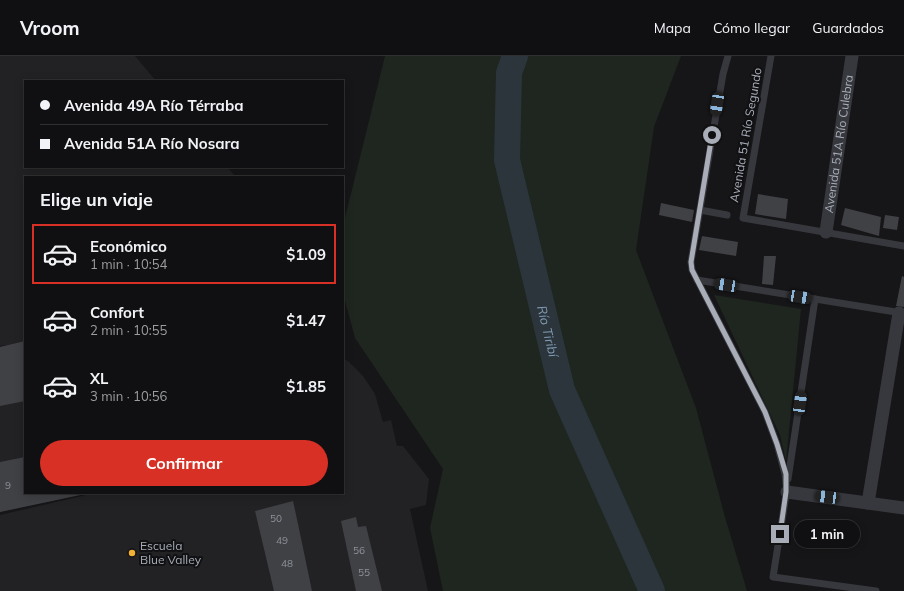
<!DOCTYPE html>
<html lang="es">
<head>
<meta charset="utf-8">
<style>
	:root { --surface:#101012; --page:#1e1e20; --text:#f1f3f6; --muted:#9c9d9f; --line:#303032; --accent:#d93025 }
	body { margin:0; font-family:Mulish,sans-serif; background:var(--page); color:var(--text); height:100vh; display:flex; flex-direction:column; font-size:15px; white-space:nowrap }
	* { box-sizing:border-box; margin:0 }
	p { font-size:13px; color:var(--muted) }
	.icon { flex:none; width:22px; height:22px; fill:none; stroke:currentColor; stroke-width:2; stroke-linecap:round; stroke-linejoin:round }
	.map { position:relative; flex:1; overflow:hidden }
	.drawer { position:absolute; left:24px; top:120px; width:320px; height:318px; display:flex; flex-direction:column; background:var(--surface); border-radius:0px; box-shadow:0 2px 10px #0003,0 0 0 1px var(--line) }
	.drawer>* { flex:none }
	.guide { position:absolute; left:24px; top:24px; width:320px; height:88px; border-radius:0px; box-shadow:0 2px 10px #0003,0 0 0 1px var(--line); display:grid; align-content:center; height:88px; padding:0 16px; background:var(--surface) }
	.end { position:absolute; width:18px; height:18px; margin:-9px; border:5px solid #a8adb8; background:#111; box-shadow:0 0 0 2px #111 }
	.from { border-radius:50% }
	.bubble { position:absolute; height:28px; border-radius:14px; background:var(--surface); box-shadow:0 2px 10px #0003,0 0 0 1px var(--line); font-size:13px; font-weight:700; line-height:28px; text-align:center }
	.car { position:absolute; width:12px; height:24px; margin:-12px -6px; border-radius:5px; box-shadow:0 0 3px 1px #0007; background:linear-gradient(#222 24%,#8ab4d8 0 40%,#222 0 76%,#8ab4d8 0 86%,#222 0) }
	.guide b { display:flex; align-items:center; gap:14px; height:38px; font-size:15px }
	.guide b+b { border-top:1px solid var(--line) }
	.guide i { width:10px; height:10px; background:var(--text) }
	ul { padding:0; list-style:none }
	li { display:flex; align-items:center; gap:12px; height:60px; margin:0 8px 6px; padding:0 8px; border:2px solid transparent; border-radius:0px }
	li div { flex:1 }
	li b { display:block; font-size:15px }
	li em { font-style:normal; font-weight:700 }
	li.selected { border-color:var(--accent) }
	li>.icon { width:36px; height:36px; stroke-width:1.5 }
	h2 { padding:0 16px; font-size:18px; line-height:48px }
	.primary-button { display:flex; gap:8px; margin-top:auto; padding:8px 16px }
	.primary-button a { flex:1; height:46px; border-radius:24px; background:var(--accent); color:#fff; font-size:16px; font-weight:700; line-height:46px; text-align:center }
	header { display:flex; align-items:center; gap:24px; box-sizing:border-box; height:56px; padding:0 20px; background:var(--surface); border-bottom:1px solid var(--line) }
	header strong { font-size:19px }
	nav { display:flex; gap:22px; margin-inline-start:auto; font-size:14px }
	.map>svg:first-child { display:block }
	.built { fill:#222225 }
	.green { fill:#1e261f }
	.lines { fill:none; stroke-linecap:round; stroke-linejoin:round }
	.river { stroke:#2c353c; stroke-width:26 }
	.building { fill:#404145 }
	.lane { stroke:#37383d; stroke-width:7 }
	.street { stroke:#37383d; stroke-width:13 }
	.route { stroke:#a8adb8; stroke-width:5 }
	.poi-dot { fill:#f2b134; stroke:#111113; stroke-width:1.5 }
	.labels { text-anchor:middle; stroke-width:4; stroke-linejoin:round; paint-order:stroke }
	.number-label { font-size:10px; fill:#8e929b }
	.street-label { font-size:12px; fill:#a8adb8; stroke:#111113 }
	.poi-label { font-size:12px; fill:#a8adb8; stroke:#111113; text-anchor:start }
	.water-label { font-size:13px; font-style:italic; fill:#7f9bb3; stroke:#111113 }
</style>
</head>
<body>
<header>
<strong>Vroom</strong>
<nav><a>Mapa</a><a>Cómo llegar</a><a>Guardados</a></nav>
</header>
<div class="map">
<svg width="904" height="535" viewBox="0 0 904 535">
	<rect width="100%" height="100%" fill="#161618"/>
	<g class="built">
		<polygon points="0,0 135,0 156,25 25,25 25,111 227,111 236,121 25,121 25,437 88,437 0,456 0,291 8,289 0,290"/>
		<polygon points="343,303 348,305 363,320 375,338 383,366 391,364 397,390 403,390 429,423 426,449 410,453 428,535 0,535 0,459 95,437 343,437"/>
	</g>
	<g class="green">
		<polygon points="385,0 681,0 654,71 636,194 696,352 725,461 747,535 443,535 430,472 443,413 355,282 343,237 343,170"/>
		<polygon points="714,239 801,253 786,406 780,379"/>
	</g>
	<g class="lines">
		<path class="river" id="s1" d="M515,0L509,17L507,104L562,334L652,535"/>
	</g>
	<g class="building">
		<polygon points="758,138 788,143 786,163 755,158"/>
		<polygon points="661,147 694,154 692,166 659,159"/>
		<polygon points="845,152 881,161 879,180 841,169"/>
		<polygon points="885,159 899,161 897,174 883,172"/>
		<polygon points="702,180 738,186 736,200 699,194"/>
		<polygon points="764,200 776,200 773,229 762,228"/>
		<polygon points="902,220 904,221 904,251 896,250"/>
		<polygon points="25,285 25,345 0,350 0,291"/>
		<polygon points="25,401 25,437 85,438 0,456 0,406"/>
		<polygon points="293,445 298,468 312,535 274,535 255,455"/>
		<polygon points="356,461 358,471 366,470 382,535 356,535 341,465"/>
	</g>
	<g class="lines">
		<g class="lane">
			<polyline points="728,0 723,18 693,194 691,206 692,214 765,356 777,388 785,418 787,436"/>
			<polyline points="771,0 743,162 904,190"/>
			<polyline points="700,154 727,159"/>
			<polyline points="697,224 902,257"/>
			<polyline points="788,423 815,243"/>
			<polyline points="787,433 773,521 876,535"/>
		</g>
		<g class="street">
			<path id="s2" d="M826,176L852,0"/>
			<polyline points="787,436 904,452"/>
			<polyline points="868,447 899,257"/>
		</g>
	</g>
	<g class="lines">
		<polyline class="route" points="712,79 693,194 691,206 692,214 765,356 777,388 786,418 786,436 780,478"/>
	</g>
	<circle class="poi-dot" cx="132" cy="497" r="4"/>
	<g class="labels">
		<g class="number-label">
			<text x="8" y="433">9</text>
			<text x="276" y="466">50</text>
			<text x="282" y="488">49</text>
			<text x="359" y="498">56</text>
			<text x="287" y="511">48</text>
			<text x="364" y="520">55</text>
		</g>
		<g class="street-label">
			<text transform="translate(746 79) rotate(-80)" y="4">Avenida 51 Río Segundo</text>
			<text dy="4" stroke="none"><textPath href="#s2" startOffset="89">Avenida 51A Río Culebra</textPath></text>
		</g>
		<g class="poi-label">
			<text x="140" y="494">Escuela<tspan x="140" dy="14">Blue Valley</tspan></text>
		</g>
		<g class="water-label">
			<text dy="5" stroke="none"><textPath href="#s1" startOffset="281">Río Tiribí</textPath></text>
		</g>
	</g>
</svg>
<i class="end from" style="left:712px;top:79px"></i>
<i class="end" style="left:780px;top:478px"></i>
<div class="bubble" style="left:794px;top:464px;width:66px">1 min</div>
<i class="car" style="left:717px;top:48px;rotate:189deg"></i>
<i class="car" style="left:726px;top:229px;rotate:279deg"></i>
<i class="car" style="left:800px;top:241px;rotate:99deg"></i>
<i class="car" style="left:800px;top:347px;rotate:8deg"></i>
<i class="car" style="left:827px;top:441px;rotate:277deg"></i>
<div class="guide">
<b><i class="from"></i>Avenida 49A Río Térraba</b>
<b><i></i>Avenida 51A Río Nosara</b>
</div>
<section class="drawer">
<h2>Elige un viaje</h2>
<ul>
<li class="selected"><svg class="icon" aria-label="car" viewBox="0 0 24 24"><path d="M5 17H2v-5l4-1 3-4h7l3 4 3 1v5h-3M9 17h6M6 11h13"/><circle cx="7" cy="17" r="2"/><circle cx="17" cy="17" r="2"/></svg><div><b>Económico</b><p>1 min · 10:54</p></div><em>$1.09</em></li>
<li><svg class="icon" aria-label="car" viewBox="0 0 24 24"><path d="M5 17H2v-5l4-1 3-4h7l3 4 3 1v5h-3M9 17h6M6 11h13"/><circle cx="7" cy="17" r="2"/><circle cx="17" cy="17" r="2"/></svg><div><b>Confort</b><p>2 min · 10:55</p></div><em>$1.47</em></li>
<li><svg class="icon" aria-label="car" viewBox="0 0 24 24"><path d="M5 17H2v-5l4-1 3-4h7l3 4 3 1v5h-3M9 17h6M6 11h13"/><circle cx="7" cy="17" r="2"/><circle cx="17" cy="17" r="2"/></svg><div><b>XL</b><p>3 min · 10:56</p></div><em>$1.85</em></li>
</ul>
<div class="primary-button"><a>Confirmar</a></div>
</section>
</div>
</body>
</html>
